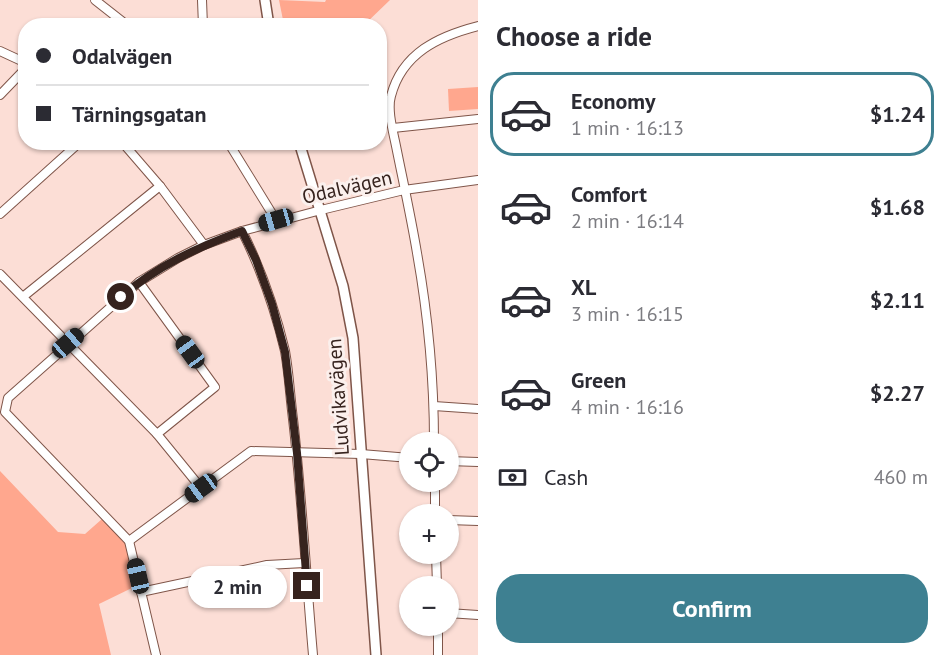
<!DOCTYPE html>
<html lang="en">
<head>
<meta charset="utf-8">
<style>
	:root { --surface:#fff; --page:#f2f2f3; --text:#2b2b33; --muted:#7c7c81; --line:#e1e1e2; --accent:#3e8091 }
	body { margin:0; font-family:"PT Sans",sans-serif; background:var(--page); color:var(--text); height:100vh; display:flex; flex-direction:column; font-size:22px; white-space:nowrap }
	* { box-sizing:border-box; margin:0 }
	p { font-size:20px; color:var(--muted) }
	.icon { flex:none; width:33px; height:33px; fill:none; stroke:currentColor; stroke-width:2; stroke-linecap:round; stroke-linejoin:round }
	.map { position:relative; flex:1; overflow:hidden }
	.details { display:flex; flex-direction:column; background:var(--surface); width:468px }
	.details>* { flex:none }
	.hud { position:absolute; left:18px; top:18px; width:369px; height:132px; border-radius:24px; box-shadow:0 2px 4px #0004; display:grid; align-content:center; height:132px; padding:0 18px; background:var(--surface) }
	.tools { position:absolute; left:399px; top:432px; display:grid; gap:12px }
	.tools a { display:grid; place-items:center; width:60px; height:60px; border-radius:50%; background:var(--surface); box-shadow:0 2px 4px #0004; font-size:30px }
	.end { position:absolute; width:27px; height:27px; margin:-14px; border:8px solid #36231e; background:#fff; box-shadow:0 0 0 3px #fff }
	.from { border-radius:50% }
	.bubble { position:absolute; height:42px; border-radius:21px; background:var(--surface); box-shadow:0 2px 4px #0004; font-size:20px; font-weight:700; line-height:42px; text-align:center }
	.car { position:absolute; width:18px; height:36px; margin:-18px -9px; border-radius:8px; box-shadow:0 0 4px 2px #0007; background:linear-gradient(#222 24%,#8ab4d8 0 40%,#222 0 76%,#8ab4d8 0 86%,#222 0) }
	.hud b { display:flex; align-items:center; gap:21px; height:57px; font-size:22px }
	.hud b+b { border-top:2px solid var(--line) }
	.hud i { width:15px; height:15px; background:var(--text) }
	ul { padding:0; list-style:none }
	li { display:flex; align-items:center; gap:18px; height:84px; margin:0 12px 9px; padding:0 6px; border:3px solid transparent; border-radius:24px }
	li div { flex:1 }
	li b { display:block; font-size:22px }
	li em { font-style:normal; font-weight:700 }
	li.current { border-color:var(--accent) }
	li>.icon { width:54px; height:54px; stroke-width:1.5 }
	h2 { padding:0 18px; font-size:27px; line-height:72px }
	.pay { display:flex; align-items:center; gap:15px; height:66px; padding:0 18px; font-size:22px }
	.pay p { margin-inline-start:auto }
	.action { display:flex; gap:12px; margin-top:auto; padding:12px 18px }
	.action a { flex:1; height:69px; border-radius:24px; background:var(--accent); color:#fff; font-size:24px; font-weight:700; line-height:69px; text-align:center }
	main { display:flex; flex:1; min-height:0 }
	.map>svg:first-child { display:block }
	.green { fill:#ffa78e }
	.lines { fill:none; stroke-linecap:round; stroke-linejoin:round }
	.minor-casing { stroke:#7f5549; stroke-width:10 }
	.tertiary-casing { stroke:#7f5549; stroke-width:12 }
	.minor { stroke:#fff; stroke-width:8 }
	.tertiary { stroke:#fff; stroke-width:9 }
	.route { stroke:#36231e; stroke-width:8 }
	.labels { text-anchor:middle; stroke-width:6; stroke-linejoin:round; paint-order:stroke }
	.street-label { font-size:20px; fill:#36231e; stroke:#fbf0ed }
</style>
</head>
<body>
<main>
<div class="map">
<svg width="478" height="655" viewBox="0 0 478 655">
	<rect width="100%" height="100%" fill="#fcded6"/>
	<g class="green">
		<polygon points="279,0 325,2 326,0 390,0 363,26 284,25"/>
		<polygon points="478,87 478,109 449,111 448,89"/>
		<polygon points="0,471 58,532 85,534 102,519 128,543 138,585 99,604 111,655 0,655"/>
	</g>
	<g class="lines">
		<g class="minor-casing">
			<g id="minor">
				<polyline points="95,0 128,26"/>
				<polyline points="202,0 203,26"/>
				<polyline points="0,51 26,63"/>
				<polyline points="0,95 26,68"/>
				<polyline points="393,128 478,119"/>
				<polyline points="122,142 160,186 204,245"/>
				<polyline points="228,142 276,220"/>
				<polyline points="0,214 80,142"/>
				<path d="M242,231C261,269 275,309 285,351C289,373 290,396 293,419C302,497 306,576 313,655"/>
				<polyline points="0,274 157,434 201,488"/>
				<polyline points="139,282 215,387 157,434"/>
				<polyline points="24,296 160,186"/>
				<polyline points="434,406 478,409"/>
				<path d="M434,442C434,379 428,315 417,253C411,217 403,181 396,146C393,131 387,110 391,96C402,53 439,36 478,26"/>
				<polyline points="448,461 478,462"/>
				<polyline points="435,482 435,514"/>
				<polyline points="448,520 478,521"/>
				<polyline points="129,541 251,451 361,454 410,458"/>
				<polyline points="436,554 437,586"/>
				<polyline points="141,592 267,565 304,563"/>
				<polyline points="448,613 478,615"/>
				<polyline points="438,626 438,655"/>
				<polyline points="156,655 129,541 5,412 8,398 139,282 178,258 204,245 242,231 321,210 404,190 478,180"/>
			</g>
		</g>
		<g class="tertiary-casing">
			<g id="tertiary">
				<polyline points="265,0 269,26"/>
				<polyline points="299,142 343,286 353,338 376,655"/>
			</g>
		</g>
		<use href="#minor" class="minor"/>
		<use href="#tertiary" class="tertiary"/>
	</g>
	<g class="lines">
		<path class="route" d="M121,297C157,266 198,247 242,231L256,260L272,304L285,352L297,453L307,586"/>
	</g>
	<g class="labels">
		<g class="street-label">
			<text transform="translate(347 187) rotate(-13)" y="7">Odalvägen</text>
			<text transform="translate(338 397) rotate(-94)" y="7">Ludvikavägen</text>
		</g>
	</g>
</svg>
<div class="tools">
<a><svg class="icon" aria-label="locate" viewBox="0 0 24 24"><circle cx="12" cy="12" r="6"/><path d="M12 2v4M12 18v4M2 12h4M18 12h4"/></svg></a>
<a>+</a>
<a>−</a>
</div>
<i class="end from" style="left:121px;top:297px"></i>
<i class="end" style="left:307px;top:586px"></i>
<div class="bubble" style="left:188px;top:566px;width:99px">2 min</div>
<i class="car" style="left:276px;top:220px;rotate:254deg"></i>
<i class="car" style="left:68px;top:343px;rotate:49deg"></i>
<i class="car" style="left:190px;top:352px;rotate:324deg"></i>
<i class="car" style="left:201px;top:488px;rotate:234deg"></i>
<i class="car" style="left:138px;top:576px;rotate:347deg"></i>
<div class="hud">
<b><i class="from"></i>Odalvägen</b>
<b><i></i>Tärningsgatan</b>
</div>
</div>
<section class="details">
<h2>Choose a ride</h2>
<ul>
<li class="current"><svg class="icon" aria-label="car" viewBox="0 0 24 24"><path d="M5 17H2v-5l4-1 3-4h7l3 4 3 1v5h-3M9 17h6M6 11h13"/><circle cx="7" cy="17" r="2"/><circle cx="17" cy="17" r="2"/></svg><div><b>Economy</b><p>1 min · 16:13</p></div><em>$1.24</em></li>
<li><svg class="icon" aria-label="car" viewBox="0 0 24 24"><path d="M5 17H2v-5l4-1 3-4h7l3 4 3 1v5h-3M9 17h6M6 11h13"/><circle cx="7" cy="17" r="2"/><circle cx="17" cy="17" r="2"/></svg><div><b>Comfort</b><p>2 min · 16:14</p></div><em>$1.68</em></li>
<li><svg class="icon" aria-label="car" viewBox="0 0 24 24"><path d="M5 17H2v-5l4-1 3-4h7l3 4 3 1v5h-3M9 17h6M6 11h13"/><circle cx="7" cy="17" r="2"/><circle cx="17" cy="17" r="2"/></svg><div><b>XL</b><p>3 min · 16:15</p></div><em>$2.11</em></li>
<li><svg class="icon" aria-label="car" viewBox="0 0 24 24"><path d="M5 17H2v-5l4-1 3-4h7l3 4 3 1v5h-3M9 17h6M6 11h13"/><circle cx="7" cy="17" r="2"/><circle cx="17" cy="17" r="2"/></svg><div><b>Green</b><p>4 min · 16:16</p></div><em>$2.27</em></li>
</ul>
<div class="pay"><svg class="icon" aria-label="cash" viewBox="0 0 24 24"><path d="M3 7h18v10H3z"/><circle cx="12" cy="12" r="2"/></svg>Cash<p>460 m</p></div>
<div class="action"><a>Confirm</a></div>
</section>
</main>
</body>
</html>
